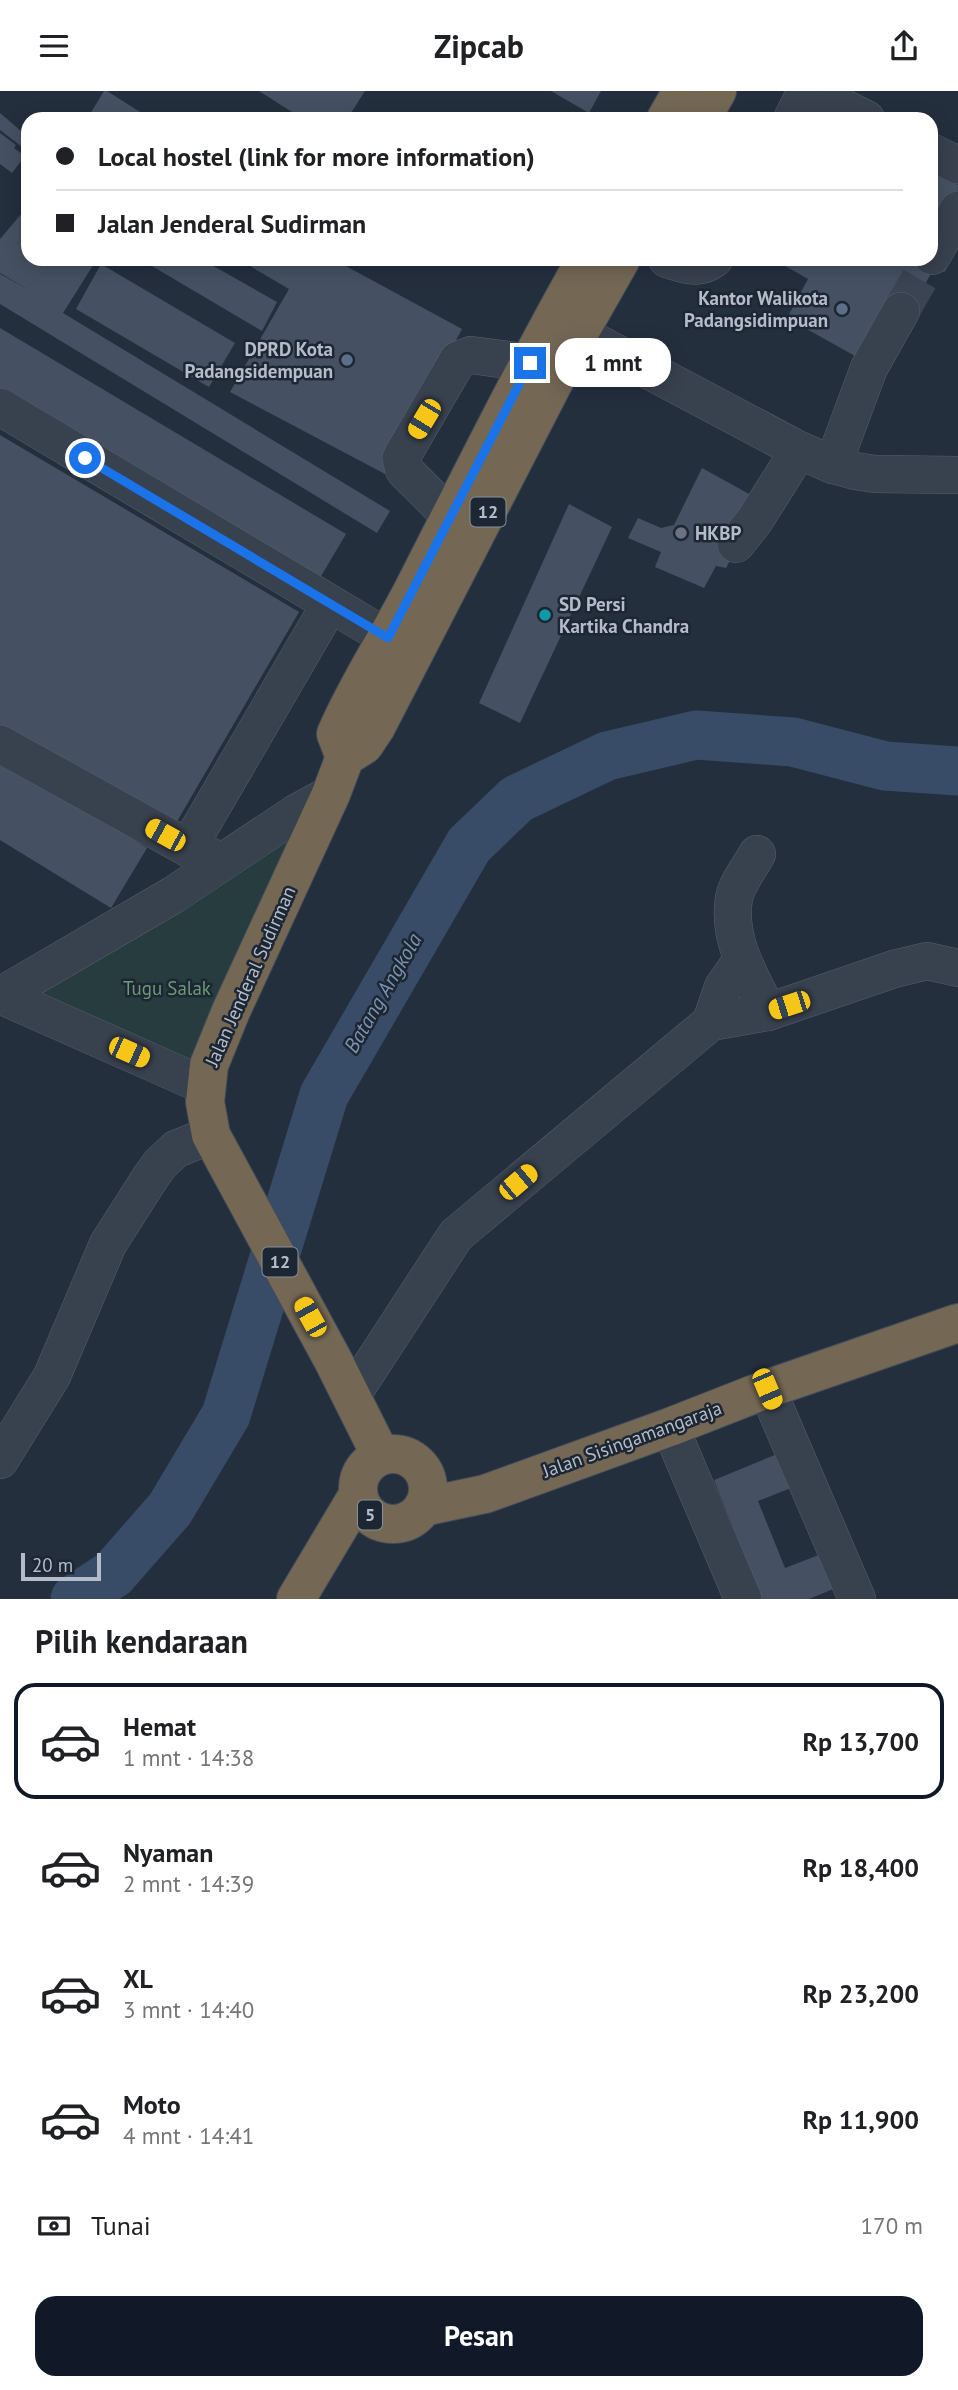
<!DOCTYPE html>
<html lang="id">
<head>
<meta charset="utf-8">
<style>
	:root { --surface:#fff; --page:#f6f6f6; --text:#202124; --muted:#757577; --line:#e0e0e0; --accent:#111827 }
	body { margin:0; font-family:"PT Sans",sans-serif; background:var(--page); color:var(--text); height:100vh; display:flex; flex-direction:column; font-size:26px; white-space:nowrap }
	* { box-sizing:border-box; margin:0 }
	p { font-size:23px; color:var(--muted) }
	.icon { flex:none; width:38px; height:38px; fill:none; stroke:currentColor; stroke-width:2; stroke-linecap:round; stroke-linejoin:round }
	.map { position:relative; height:1508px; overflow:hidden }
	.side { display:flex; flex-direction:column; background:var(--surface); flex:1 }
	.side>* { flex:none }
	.top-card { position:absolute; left:21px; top:21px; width:917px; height:154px; border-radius:21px; box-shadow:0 4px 18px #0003; display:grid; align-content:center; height:154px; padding:0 35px; background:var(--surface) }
	.scale { position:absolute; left:21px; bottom:18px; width:80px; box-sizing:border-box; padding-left:7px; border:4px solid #b4bcc9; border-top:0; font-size:19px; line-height:24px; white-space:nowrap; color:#b4bcc9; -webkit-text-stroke:5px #1d2633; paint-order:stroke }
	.end { position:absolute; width:32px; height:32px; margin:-16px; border:9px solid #1a73e8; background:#fff; box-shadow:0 0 0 4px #fff }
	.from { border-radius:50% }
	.bubble { position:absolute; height:49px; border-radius:21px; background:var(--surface); box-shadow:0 4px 18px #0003; font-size:23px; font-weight:700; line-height:49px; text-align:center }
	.car { position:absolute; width:21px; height:42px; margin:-21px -10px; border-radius:9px; box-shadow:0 0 5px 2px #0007; background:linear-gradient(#f5c518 24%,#345 0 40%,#f5c518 0 76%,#345 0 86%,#f5c518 0) }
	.top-card b { display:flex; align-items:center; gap:24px; height:66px; font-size:26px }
	.top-card b+b { border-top:2px solid var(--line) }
	.top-card i { width:18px; height:18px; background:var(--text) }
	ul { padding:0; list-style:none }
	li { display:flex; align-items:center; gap:21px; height:116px; margin:0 14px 10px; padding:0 21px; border:4px solid transparent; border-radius:21px }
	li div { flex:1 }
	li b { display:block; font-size:26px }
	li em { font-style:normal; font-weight:700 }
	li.current { border-color:var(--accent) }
	li>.icon { width:63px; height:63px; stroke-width:1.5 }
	h2 { padding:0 35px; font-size:32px; line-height:84px }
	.pay { display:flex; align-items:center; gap:18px; height:77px; padding:0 35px; font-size:26px }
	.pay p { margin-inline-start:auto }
	.button { display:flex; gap:14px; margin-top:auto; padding:14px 35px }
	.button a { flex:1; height:80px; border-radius:21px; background:var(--accent); color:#fff; font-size:28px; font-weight:700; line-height:80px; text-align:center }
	header { display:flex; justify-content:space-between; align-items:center; height:91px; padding:0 35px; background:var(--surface); font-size:32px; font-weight:700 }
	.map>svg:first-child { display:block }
	.green { fill:#263c3f }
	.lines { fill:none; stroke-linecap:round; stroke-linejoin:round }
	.river { stroke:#394c67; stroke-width:49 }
	.building { fill:#455162 }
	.minor-tunnel { stroke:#3a4453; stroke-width:37; stroke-dasharray:37 18; stroke-linecap:butt }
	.minor-casing { stroke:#565f6c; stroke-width:38 }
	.highway-casing { stroke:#434c59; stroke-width:40 }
	.minor { stroke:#38414e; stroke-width:37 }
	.highway { stroke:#746855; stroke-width:38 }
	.route { stroke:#1a73e8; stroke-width:9 }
	.service-dot { fill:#5c6f8a; stroke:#1d2633; stroke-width:2.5 }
	.worship-dot { fill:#6b7280; stroke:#1d2633; stroke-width:2.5 }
	.culture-dot { fill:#0f9aa8; stroke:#1d2633; stroke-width:2.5 }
	.labels { text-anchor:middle; stroke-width:5; stroke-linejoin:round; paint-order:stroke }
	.shield { fill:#1d2633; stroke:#878f9c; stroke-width:2 }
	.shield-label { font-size:18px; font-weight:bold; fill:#b4bcc9 }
	.poi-label { font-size:19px; font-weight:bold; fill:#b4bcc9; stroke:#1d2633; text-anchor:end }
	.street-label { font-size:19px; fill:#b4bcc9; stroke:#1d2633 }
	.park-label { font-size:19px; fill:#6b9a76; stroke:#1d2633 }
	.water-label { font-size:21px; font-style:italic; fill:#7c92b1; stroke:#1d2633 }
</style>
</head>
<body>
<header><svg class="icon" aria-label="menu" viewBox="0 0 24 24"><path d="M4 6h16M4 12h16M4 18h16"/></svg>Zipcab<svg class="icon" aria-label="share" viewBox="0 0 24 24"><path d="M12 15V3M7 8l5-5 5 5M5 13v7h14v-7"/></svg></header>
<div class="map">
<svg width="958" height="1508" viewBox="0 0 958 1508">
	<rect width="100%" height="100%" fill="#242f3e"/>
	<polygon class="green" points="321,720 203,991 17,908"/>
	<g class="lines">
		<polyline class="river" points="75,1508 113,1483 170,1418 226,1324 324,1004 469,754 517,708 607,665 696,644 793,651 885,675 958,680"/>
	</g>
	<g class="building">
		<polygon points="104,0 107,0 151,28 87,28"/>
		<polygon points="259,0 365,0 347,28 303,28"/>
		<polygon points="551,0 601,0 589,22"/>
		<polygon points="0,22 28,46 28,56 26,59 0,39"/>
		<polygon points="0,42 16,54 14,57 25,65 12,82 0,73"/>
		<polygon points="931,79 958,94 958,99 931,148"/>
		<polygon points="28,115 28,168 97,168 63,222 390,420 377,442 0,213 0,183 29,199 0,182 0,148"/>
		<polygon points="140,168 201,168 277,211 262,240"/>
		<polygon points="238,168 333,168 462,238 385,383 230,301 289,198"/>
		<polygon points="773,168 939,168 908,224 864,270 787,227 808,188"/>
		<polygon points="101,173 235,252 209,296 76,218"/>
		<polygon points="0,237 346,443 314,497 0,310"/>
		<polygon points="0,344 299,521 172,739 0,643"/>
		<polygon points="702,377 751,404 735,460 726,477 716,475 704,497 655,476 661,461 628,447 638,427 661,437 674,434"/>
		<polygon points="569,413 612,436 520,632 479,612"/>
		<polygon points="0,666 147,757 111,817 0,749"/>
		<polygon points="782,1361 796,1395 758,1410 785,1477 824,1462 838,1496 809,1508 762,1508 714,1389"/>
	</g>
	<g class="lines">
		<polyline class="minor-tunnel" points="901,220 931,168"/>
		<g class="minor-casing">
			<g id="minor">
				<polyline points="810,0 866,28"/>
				<polyline points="792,28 806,0"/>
				<polyline points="931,61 958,74"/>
				<polyline points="932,165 958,119"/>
				<path d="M667,168C684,173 698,180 714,168"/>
				<polyline points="552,228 799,359 833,374 855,380 875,383 958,384"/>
				<polyline points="0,316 388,547"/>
				<polyline points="833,374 869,277 901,220"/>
				<polyline points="451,426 404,379 401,367 458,269 471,264 530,272"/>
				<polyline points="736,453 755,429 799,359"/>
				<polyline points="0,653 188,757 210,765"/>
				<polyline points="188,757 330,513"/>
				<path d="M757,763C750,776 737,792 734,807C727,848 750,885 768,921"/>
				<polyline points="0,904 205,995"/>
				<polyline points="0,905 173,804 296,722 331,703"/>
				<polyline points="711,931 723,896 742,869"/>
				<polyline points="767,1298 857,1508"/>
				<polyline points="352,1304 456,1144 711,931 768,921 894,878 927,870 958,877"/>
				<polyline points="670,1336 743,1508"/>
				<polyline points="0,1369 52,1285 108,1153 150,1087 160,1073 176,1058 211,1044"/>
			</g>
		</g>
		<g class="highway-casing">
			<g id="highway">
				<polyline points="666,28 682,0"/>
				<polyline points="701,28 717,0"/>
				<path d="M345,666L336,643C358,592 389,546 414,497C470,387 525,276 586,168"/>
				<circle cx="393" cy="1398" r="35"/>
				<polyline points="381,1365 334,1271 211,1044 205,1011 209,974 231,920 331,703 345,666 364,654 376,636 579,242 621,168"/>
				<polyline points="423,1416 485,1403 670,1336 767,1298 958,1232"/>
				<polyline points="296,1508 358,1404"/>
			</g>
		</g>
		<use href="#minor" class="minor"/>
		<use href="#highway" class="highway"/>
	</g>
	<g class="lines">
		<polyline class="route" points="85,367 388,547 530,272"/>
	</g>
	<g class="service-dot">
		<circle cx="842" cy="218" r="7"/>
		<circle cx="347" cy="269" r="7"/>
	</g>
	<circle class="worship-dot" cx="681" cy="442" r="7"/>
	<circle class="culture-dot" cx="545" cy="524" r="7"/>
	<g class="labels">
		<g class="shield">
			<rect x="470.5" y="406.5" width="35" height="29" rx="5"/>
			<rect x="262.5" y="1156.5" width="35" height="29" rx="5"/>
			<rect x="358" y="1409.5" width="24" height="29" rx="5"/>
		</g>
		<g class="shield-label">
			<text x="488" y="427">12</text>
			<text x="280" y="1177">12</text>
			<text x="370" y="1430">5</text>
		</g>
		<g class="poi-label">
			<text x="828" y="214">Kantor Walikota<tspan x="828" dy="22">Padangsidimpuan</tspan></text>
			<text x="333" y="265">DPRD Kota<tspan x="333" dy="22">Padangsidempuan</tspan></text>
			<text x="695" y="449" text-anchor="start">HKBP</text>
			<text x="559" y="520" text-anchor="start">SD Persi<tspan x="559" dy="22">Kartika Chandra</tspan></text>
		</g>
		<g class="street-label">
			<text transform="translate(250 885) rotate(-66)" y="7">Jalan Jenderal Sudirman</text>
			<text transform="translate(632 1348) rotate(-20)" y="7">Jalan Sisingamangaraja</text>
		</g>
		<g class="park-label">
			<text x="167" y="904">Tugu Salak</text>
		</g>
		<g class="water-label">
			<text transform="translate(383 902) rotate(-60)" y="7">Batang Angkola</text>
		</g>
	</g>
</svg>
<div class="scale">20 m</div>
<i class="end from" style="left:85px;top:367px"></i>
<i class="end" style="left:530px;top:272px"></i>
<div class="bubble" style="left:555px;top:247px;width:116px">1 mnt</div>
<i class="car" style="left:424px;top:328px;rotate:211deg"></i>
<i class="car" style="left:165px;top:744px;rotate:299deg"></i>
<i class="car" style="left:789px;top:914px;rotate:252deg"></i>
<i class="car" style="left:129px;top:961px;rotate:114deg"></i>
<i class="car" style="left:518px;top:1091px;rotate:50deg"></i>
<i class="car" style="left:310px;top:1226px;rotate:331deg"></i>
<i class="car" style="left:767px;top:1298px;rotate:157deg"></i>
<div class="top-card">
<b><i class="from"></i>Local hostel (link for more information)</b>
<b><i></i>Jalan Jenderal Sudirman</b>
</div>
</div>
<section class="side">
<h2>Pilih kendaraan</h2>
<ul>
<li class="current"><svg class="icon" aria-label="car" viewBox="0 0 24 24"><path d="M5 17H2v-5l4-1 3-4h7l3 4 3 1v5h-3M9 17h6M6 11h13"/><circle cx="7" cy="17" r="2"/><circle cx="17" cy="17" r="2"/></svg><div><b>Hemat</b><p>1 mnt · 14:38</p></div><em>Rp 13,700</em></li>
<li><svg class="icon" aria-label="car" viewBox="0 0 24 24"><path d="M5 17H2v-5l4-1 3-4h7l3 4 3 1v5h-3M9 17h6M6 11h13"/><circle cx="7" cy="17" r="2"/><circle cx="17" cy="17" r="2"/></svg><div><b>Nyaman</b><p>2 mnt · 14:39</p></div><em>Rp 18,400</em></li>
<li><svg class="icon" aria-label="car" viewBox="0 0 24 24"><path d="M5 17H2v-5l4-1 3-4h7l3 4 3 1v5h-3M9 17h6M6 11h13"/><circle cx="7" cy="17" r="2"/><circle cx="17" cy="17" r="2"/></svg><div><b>XL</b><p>3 mnt · 14:40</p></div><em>Rp 23,200</em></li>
<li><svg class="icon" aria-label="car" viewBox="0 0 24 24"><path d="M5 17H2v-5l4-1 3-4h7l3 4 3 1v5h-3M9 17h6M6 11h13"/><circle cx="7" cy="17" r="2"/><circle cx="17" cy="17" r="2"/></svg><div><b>Moto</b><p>4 mnt · 14:41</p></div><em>Rp 11,900</em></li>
</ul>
<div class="pay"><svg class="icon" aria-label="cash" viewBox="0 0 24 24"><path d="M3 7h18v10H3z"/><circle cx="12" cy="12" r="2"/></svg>Tunai<p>170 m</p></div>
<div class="button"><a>Pesan</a></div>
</section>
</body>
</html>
